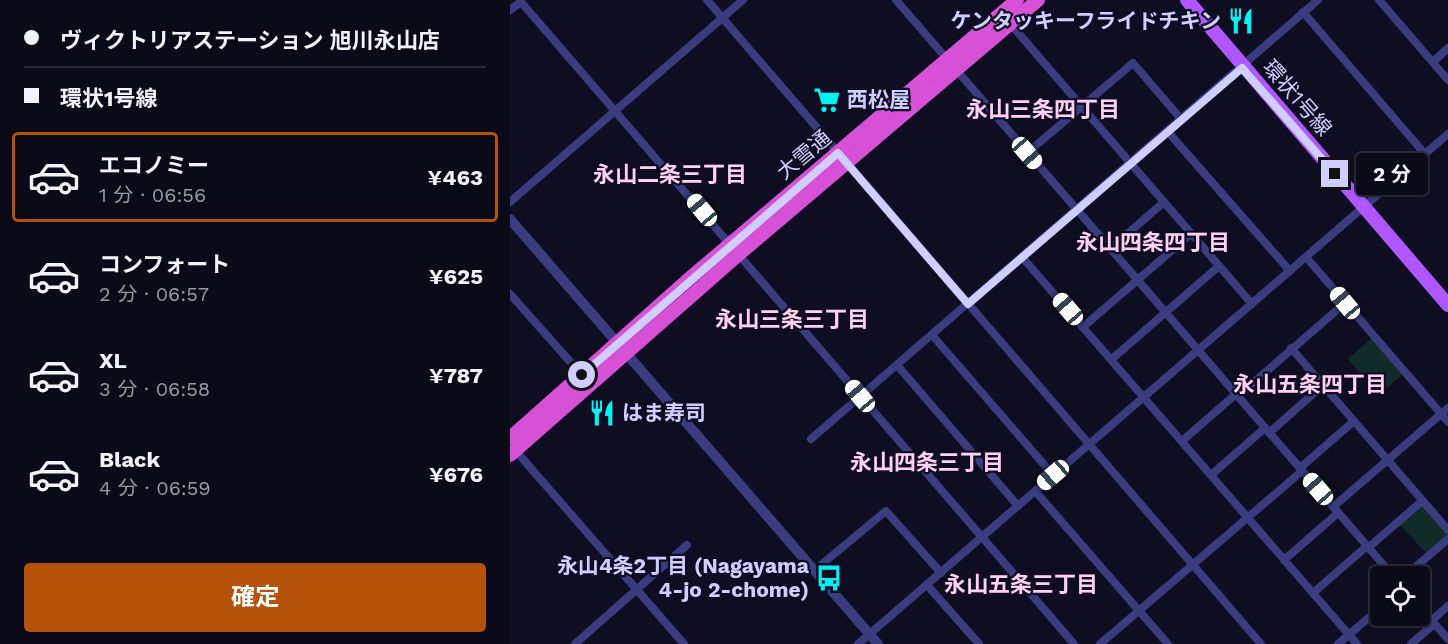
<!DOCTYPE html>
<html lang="ja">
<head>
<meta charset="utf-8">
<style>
	:root { --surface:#0b0a19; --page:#191826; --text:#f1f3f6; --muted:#9a9aa2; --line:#2b2b38; --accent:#b45309 }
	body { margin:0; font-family:"Work Sans","Noto Sans JP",sans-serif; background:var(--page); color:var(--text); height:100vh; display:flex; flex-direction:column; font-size:22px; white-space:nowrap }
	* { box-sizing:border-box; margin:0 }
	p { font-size:20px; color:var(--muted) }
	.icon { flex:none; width:33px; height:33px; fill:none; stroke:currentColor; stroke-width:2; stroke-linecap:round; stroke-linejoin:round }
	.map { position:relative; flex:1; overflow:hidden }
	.side { display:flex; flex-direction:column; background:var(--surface); width:510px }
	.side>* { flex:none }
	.top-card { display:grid; align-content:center; height:132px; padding:0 24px; background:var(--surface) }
	.buttons { position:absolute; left:860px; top:566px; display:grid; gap:12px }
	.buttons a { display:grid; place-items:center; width:60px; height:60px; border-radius:6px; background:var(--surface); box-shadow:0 2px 4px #0004,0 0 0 2px var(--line); font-size:30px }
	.end { position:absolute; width:27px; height:27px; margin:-14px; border:8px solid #cfcefe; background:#111; box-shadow:0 0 0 3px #111 }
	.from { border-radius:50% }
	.bubble { position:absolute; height:42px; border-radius:6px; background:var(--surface); box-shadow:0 2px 4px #0004,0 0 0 2px var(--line); font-size:20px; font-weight:700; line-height:42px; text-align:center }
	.car { position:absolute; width:18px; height:36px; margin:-18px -9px; border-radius:8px; box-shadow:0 0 4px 2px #0007; background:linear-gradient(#fff 24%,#345 0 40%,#fff 0 76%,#345 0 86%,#fff 0) }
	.top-card b { display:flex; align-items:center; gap:21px; height:57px; font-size:22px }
	.top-card b+b { border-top:2px solid var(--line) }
	.top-card i { width:15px; height:15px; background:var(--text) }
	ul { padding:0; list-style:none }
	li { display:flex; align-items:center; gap:18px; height:90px; margin:0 12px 9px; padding:0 12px; border:3px solid transparent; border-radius:6px }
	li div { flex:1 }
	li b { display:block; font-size:22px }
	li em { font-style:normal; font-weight:700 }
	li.current { border-color:var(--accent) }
	li>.icon { width:54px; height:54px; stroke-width:1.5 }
	.primary-button { display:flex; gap:12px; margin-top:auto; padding:12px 24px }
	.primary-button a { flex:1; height:69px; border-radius:6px; background:var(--accent); color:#fff; font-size:24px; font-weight:700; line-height:69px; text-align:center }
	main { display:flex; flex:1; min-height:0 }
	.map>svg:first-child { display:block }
	.park { fill:#112b28 }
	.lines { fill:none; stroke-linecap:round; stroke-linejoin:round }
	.minor { stroke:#393d7f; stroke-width:8 }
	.tertiary { stroke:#393d7f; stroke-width:10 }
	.primary { stroke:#af57fd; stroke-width:14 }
	.trunk { stroke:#d651d6; stroke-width:14 }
	.route { stroke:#cfcefe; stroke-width:8 }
	.labels { text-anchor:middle; stroke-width:4.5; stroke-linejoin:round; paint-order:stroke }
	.poi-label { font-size:21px; font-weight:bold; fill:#cfcefe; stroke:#0f0d21; text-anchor:end }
	.street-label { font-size:21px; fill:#cfcefe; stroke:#0f0d21 }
	.neighbourhood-label { font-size:22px; font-weight:bold; fill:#fed0f2; stroke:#0f0d21 }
</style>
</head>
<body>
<main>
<section class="side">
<div class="top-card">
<b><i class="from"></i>ヴィクトリアステーション 旭川永山店</b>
<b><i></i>環状1号線</b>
</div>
<ul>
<li class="current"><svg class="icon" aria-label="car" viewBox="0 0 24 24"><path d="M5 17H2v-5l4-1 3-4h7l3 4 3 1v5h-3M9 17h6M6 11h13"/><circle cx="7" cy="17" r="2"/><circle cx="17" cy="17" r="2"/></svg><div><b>エコノミー</b><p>1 分 · 06:56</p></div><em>¥463</em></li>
<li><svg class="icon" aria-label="car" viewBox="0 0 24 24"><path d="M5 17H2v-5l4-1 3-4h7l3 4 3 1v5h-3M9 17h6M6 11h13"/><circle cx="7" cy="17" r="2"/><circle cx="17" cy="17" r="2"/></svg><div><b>コンフォート</b><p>2 分 · 06:57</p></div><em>¥625</em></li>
<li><svg class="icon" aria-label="car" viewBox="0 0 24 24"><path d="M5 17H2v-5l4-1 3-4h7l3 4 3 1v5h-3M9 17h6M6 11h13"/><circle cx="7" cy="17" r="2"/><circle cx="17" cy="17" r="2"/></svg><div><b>XL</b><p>3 分 · 06:58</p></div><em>¥787</em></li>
<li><svg class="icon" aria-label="car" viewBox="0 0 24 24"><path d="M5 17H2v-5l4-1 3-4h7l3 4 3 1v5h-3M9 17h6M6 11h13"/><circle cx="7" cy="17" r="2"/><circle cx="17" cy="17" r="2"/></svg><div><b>Black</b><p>4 分 · 06:59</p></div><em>¥676</em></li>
</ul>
<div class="primary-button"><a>確定</a></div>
</section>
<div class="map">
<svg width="938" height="644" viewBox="0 0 938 644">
	<rect width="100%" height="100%" fill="#0f0d21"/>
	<g class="park">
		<polygon points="864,336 895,372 869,395 838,359"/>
		<polygon points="912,501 938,530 938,539 919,556 887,522"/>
	</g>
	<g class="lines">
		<g class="minor">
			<polyline points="197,0 751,644"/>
			<polyline points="386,0 883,576"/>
			<polyline points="869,0 938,80"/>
			<polyline points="0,10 11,2 564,644"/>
			<polyline points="793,12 915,154"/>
			<polyline points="498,21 742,304"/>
			<polyline points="923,62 938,48"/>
			<polyline points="658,132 780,271"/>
			<polyline points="517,153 623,63 671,119"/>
			<polyline points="0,202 233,0"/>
			<polyline points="600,249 654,202"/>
			<polyline points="512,257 847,644"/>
			<polyline points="796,257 938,422"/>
			<polyline points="0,294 72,375"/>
			<polyline points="573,327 681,234"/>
			<polyline points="422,335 543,475"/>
			<polyline points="781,348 938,530"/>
			<polyline points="602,359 709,266"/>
			<polyline points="387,365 508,506"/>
			<polyline points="728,396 835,303"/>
			<polyline points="759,433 813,385"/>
			<polyline points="301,439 808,0"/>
			<polyline points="672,441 726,394"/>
			<polyline points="5,450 174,644"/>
			<polyline points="790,468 844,421"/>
			<polyline points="701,475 755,428"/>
			<polyline points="525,491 658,644"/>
			<polyline points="823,507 938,408"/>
			<polyline points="858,548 912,501"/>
			<polyline points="774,560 828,513"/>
			<polyline points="305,570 376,511 431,573"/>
			<polyline points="895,576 938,539"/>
			<polyline points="417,585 469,644"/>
			<polyline points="803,593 857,546"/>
			<polyline points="909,606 938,639"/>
			<polyline points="921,621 938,606"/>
			<polyline points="65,644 177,545"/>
			<polyline points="348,644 938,134"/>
			<polyline points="590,644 792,471"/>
			<polyline points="828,644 870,608"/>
			<polyline points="901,644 924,624"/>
		</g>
		<polyline class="tertiary" points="0,219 368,644"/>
		<polyline class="primary" points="677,0 938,305"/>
		<g class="trunk">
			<polyline points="0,438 179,279 507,0"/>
			<polyline points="0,455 229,254 528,0"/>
		</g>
	</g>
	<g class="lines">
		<polyline class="route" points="72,375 328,153 458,304 732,68 825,174"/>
	</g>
	<defs>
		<g id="restaurant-bare" transform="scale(2.07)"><path d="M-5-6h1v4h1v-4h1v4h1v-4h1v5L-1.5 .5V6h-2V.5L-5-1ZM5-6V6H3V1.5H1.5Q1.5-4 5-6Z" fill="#03f3f5" stroke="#0f0d21" stroke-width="2.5" paint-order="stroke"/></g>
		<g id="supermarket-bare" transform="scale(2.07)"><path d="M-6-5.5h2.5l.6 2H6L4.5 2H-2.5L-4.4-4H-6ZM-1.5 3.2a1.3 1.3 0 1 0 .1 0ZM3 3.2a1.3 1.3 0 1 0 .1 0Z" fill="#03f3f5" stroke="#0f0d21" stroke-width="2.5" paint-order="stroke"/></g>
		<g id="bus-bare" transform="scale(2.07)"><path d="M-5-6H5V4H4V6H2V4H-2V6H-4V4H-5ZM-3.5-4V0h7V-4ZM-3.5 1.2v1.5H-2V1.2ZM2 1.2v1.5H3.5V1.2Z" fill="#03f3f5" stroke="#0f0d21" stroke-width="2.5" paint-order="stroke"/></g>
	</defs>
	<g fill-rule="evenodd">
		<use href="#restaurant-bare" x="731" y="21"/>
		<use href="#supermarket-bare" x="317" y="100"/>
		<use href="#restaurant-bare" x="92" y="413"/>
		<use href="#bus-bare" x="319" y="578"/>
	</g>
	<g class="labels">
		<g class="poi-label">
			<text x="711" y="28">ケンタッキーフライドチキン</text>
			<text x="337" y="107" text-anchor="start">西松屋</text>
			<text x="112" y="420" text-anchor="start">はま寿司</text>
			<text x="299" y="573">永山4条2丁目 (Nagayama<tspan x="299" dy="24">4-jo 2-chome)</tspan></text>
		</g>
		<g class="street-label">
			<text transform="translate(787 98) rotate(49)" y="7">環状1号線</text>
			<text transform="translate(294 155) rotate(-40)" y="7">大雪通</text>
		</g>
		<g class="neighbourhood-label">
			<text x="533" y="117">永山三条四丁目</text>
			<text x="160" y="182">永山二条三丁目</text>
			<text x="643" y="250">永山四条四丁目</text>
			<text x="282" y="327">永山三条三丁目</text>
			<text x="800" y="392">永山五条四丁目</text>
			<text x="417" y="470">永山四条三丁目</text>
			<text x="511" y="592">永山五条三丁目</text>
		</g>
	</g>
</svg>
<div class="buttons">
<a><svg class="icon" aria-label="locate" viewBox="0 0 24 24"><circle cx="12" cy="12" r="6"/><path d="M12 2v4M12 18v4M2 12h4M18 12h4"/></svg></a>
</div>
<i class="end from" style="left:72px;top:375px"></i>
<i class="end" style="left:825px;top:174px"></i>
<div class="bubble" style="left:846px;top:153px;width:72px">2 分</div>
<i class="car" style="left:517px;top:153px;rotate:139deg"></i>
<i class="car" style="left:192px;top:210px;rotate:320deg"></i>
<i class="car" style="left:835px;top:303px;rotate:320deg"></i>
<i class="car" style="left:558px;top:309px;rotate:319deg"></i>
<i class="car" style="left:350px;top:396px;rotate:320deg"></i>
<i class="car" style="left:543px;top:475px;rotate:229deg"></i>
<i class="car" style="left:808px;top:489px;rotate:319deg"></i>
</div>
</main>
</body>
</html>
